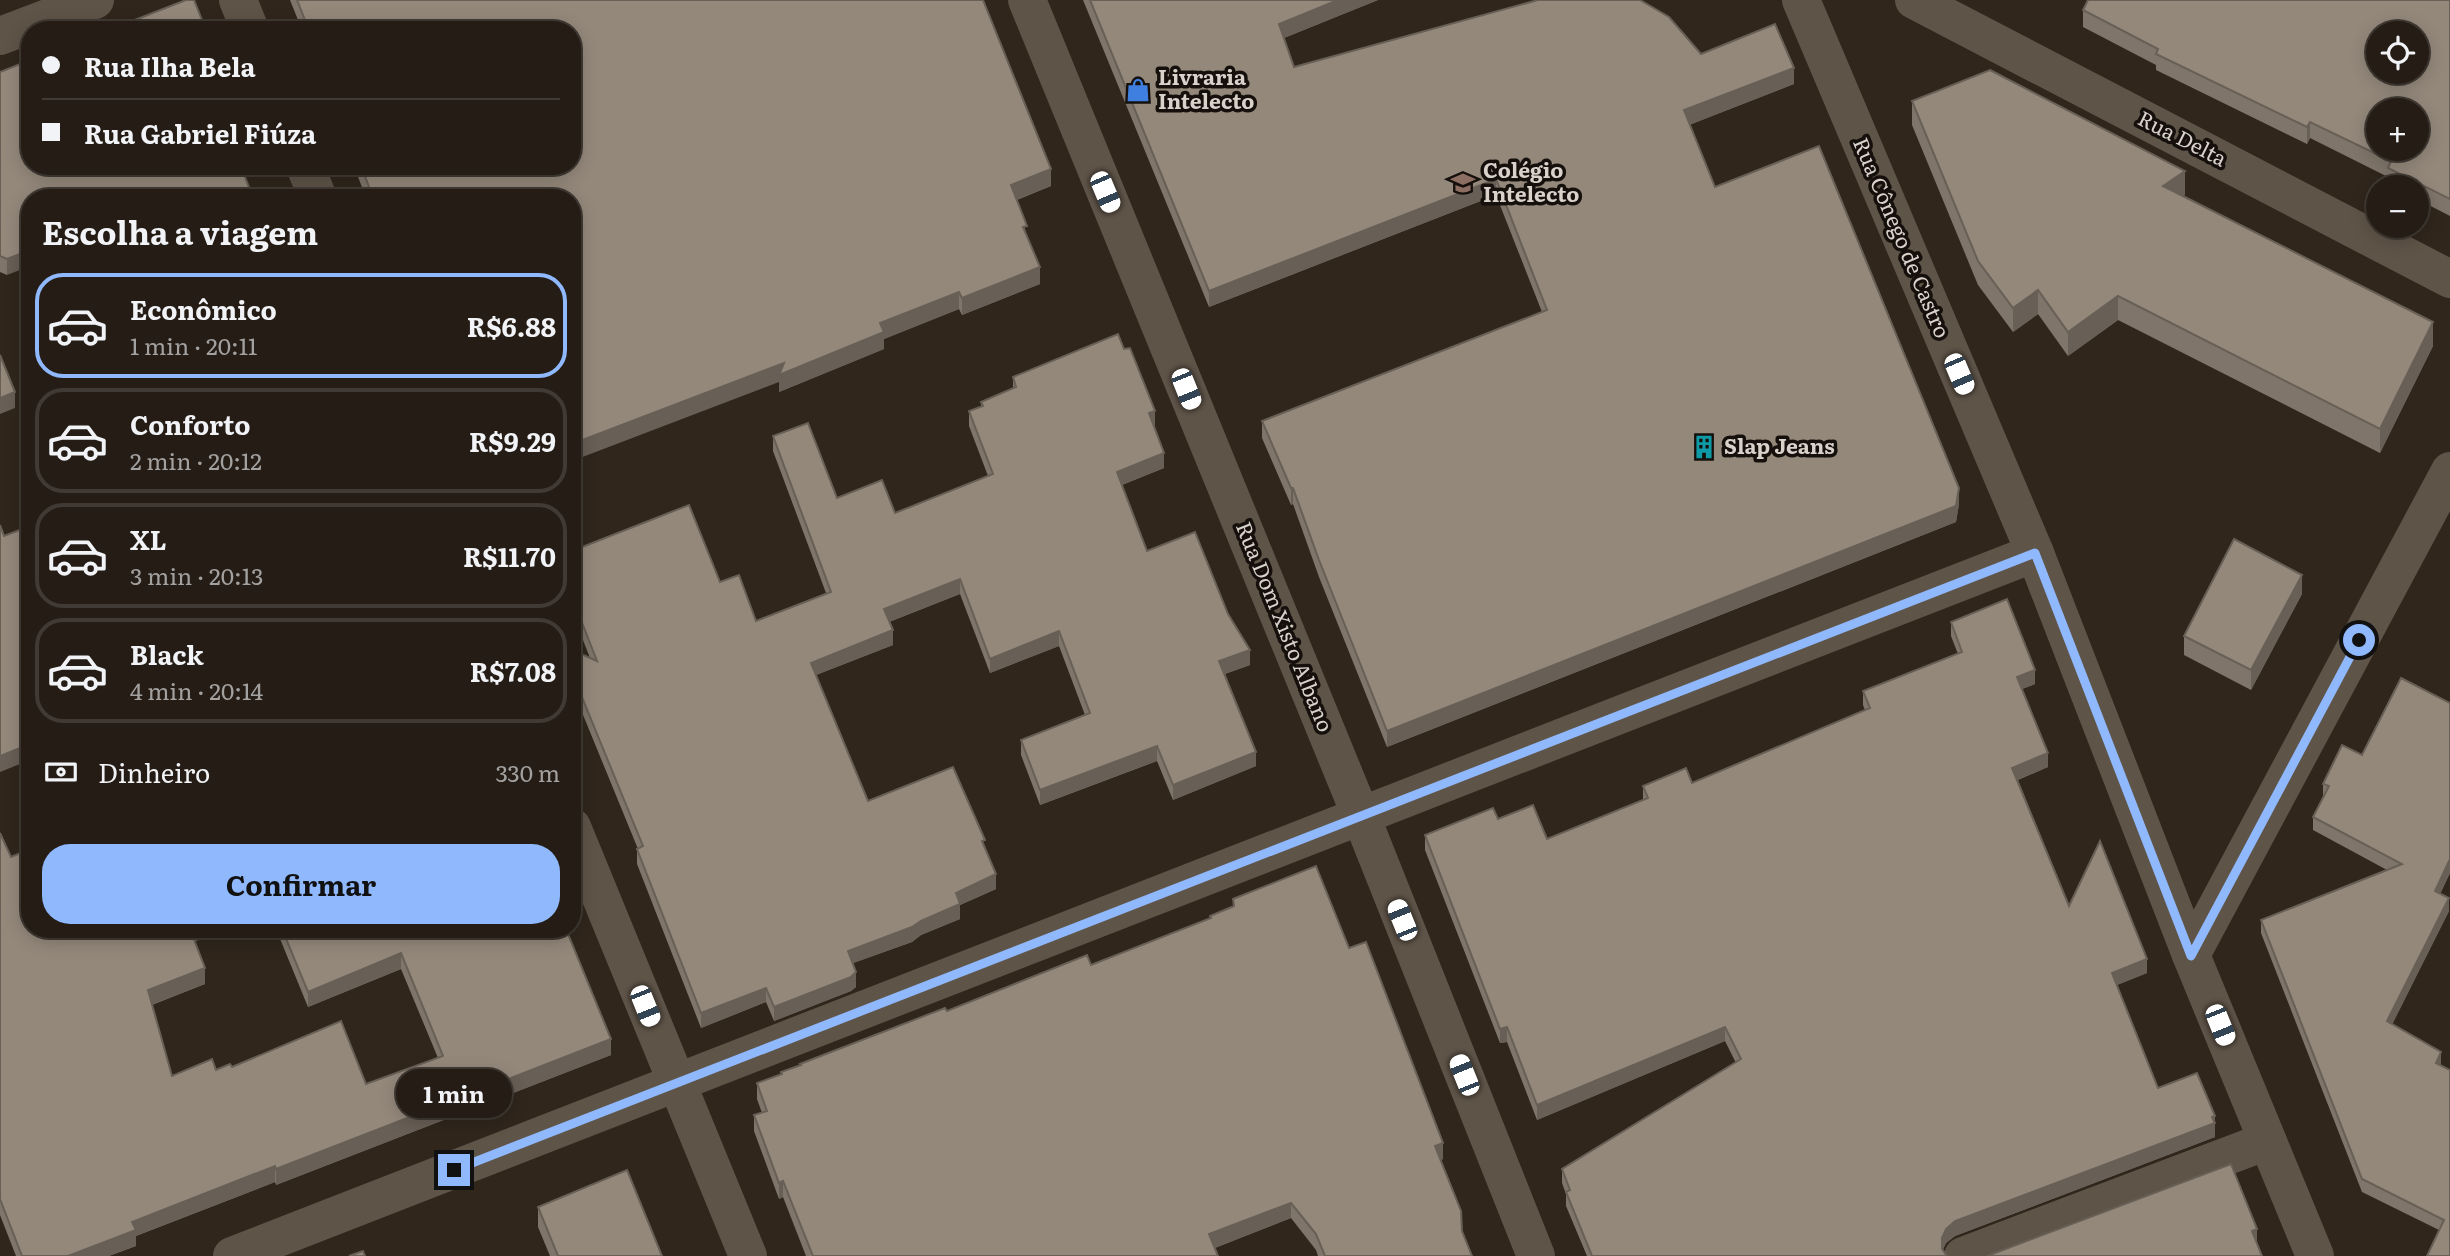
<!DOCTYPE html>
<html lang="pt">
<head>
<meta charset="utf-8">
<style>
	:root { --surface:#241c15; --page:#302922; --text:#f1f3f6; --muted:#a3a1a0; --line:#413a34; --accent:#90b8fd }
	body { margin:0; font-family:Literata,serif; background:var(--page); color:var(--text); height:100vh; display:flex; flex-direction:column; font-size:26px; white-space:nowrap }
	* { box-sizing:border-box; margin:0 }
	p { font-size:23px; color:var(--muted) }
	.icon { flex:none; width:38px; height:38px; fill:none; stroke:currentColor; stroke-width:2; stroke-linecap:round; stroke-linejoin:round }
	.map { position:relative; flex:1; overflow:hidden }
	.panel { position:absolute; left:21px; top:189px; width:560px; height:749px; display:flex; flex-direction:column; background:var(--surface); border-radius:28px; box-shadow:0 4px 18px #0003,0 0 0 2px var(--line) }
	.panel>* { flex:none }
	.top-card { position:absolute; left:21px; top:21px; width:560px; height:154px; border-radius:28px; box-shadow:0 4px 18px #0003,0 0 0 2px var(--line); display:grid; align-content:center; height:154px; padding:0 21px; background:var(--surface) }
	.tools { position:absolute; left:2366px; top:21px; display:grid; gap:14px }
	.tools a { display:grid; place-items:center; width:63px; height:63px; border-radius:50%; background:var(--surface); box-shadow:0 4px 18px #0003,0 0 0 2px var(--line); font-size:35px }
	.end { position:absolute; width:32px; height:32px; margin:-16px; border:9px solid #90b8fd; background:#111; box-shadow:0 0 0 4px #111 }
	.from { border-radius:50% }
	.bubble { position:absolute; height:49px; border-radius:24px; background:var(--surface); box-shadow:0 4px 18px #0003,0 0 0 2px var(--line); font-size:23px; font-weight:700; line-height:49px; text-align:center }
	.car { position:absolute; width:21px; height:42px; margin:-21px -10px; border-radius:9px; box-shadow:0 0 5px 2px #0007; background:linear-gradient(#fff 24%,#345 0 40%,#fff 0 76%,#345 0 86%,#fff 0) }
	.top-card b { display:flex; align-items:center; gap:24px; height:66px; font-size:26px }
	.top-card b+b { border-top:2px solid var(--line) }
	.top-card i { width:18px; height:18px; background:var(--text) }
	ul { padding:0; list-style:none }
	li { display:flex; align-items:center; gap:21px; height:105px; margin:0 14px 10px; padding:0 7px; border:4px solid var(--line); border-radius:28px }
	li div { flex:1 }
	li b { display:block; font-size:26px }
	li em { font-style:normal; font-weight:700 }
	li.active { border-color:var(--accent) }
	li>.icon { width:63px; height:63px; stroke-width:1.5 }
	h2 { padding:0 21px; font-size:32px; line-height:84px }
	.pay { display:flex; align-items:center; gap:18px; height:77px; padding:0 21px; font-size:26px }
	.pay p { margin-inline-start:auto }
	.action { display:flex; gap:14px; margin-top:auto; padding:14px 21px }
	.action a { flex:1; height:80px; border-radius:28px; background:var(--accent); color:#111; font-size:28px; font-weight:700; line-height:80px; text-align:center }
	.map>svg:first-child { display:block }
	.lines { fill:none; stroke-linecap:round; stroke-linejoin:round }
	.minor { stroke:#5f5448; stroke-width:38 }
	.secondary { stroke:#5f5448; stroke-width:38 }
	.wall { fill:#7f756a }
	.shaded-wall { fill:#685f56 }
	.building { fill:#94887b; stroke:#685f56; stroke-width:2; fill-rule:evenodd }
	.route { stroke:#90b8fd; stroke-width:9 }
	.labels { text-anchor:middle; stroke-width:7; stroke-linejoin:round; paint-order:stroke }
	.poi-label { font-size:21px; font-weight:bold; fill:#d9d2cb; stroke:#15100c; text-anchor:start }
	.street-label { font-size:21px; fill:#d9d2cb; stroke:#15100c }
</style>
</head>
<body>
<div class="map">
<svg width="2450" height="1256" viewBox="0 0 2450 1256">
	<rect width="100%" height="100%" fill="#30261c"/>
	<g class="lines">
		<g class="minor">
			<polyline points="238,0 250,30"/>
			<polyline points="1027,0 1361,816 1536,1256"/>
			<polyline points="1914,0 2450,279"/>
			<polyline points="0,36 95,0"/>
			<polyline points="305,166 318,198"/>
			<polyline points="572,827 748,1256"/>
			<polyline points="2191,955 2450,471"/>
			<polyline points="232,1256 2035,553"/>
			<polyline points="1963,1256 2267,1141"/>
		</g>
		<polyline class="secondary" points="1801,0 2035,553 2191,955 2315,1256"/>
	</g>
	<g class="wall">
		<polygon points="290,0 983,0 1051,186 1017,200 1040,284 962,315 959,309 884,339 884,349 779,392 779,382 572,198 366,198 354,166 572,166 572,30 302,30"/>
		<polygon points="1083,0 1378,0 1284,38 1294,67 1701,54 1794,84 1689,125 1715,187 1959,504 1956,522 1387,747 1319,577 1293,504 1291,505 1262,438 1262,421 1542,312 1496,195 1209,307"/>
		<polygon points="2450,0 2450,216 2417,199 2417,187 2394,187 2388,184 2388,177 2310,138 2307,144 2156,70 2156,65 2083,27 2083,10"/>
		<polygon points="0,72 244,166 30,198 7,275 0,272"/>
		<polygon points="1912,101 2185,195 2182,196 2433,346 2380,453 2118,320 2068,356 2038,314 2013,332 1978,285 1912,125"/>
		<polygon points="1013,377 1155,425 1154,426 1164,468 1122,485 1147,551 1228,614 1250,665 1225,674 1256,766 1173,800 1157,761 1040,805 1021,755 1021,740 1085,715 1059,646 990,673 960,594 889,622 893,645 816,675 868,801 985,847 996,889 960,905 960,919 921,935 912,942 853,963 856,987 851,991 774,1021 766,1002 701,1028 637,864 637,849 638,849 572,688 572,650 590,658 572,612 572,551 720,582 756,621 826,593 773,451 773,436 837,498 895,513 988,476 969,426 969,411 981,407 981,402 1013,389"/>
		<polygon points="2302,594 2251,690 2184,655 2184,636"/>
		<polygon points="1951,622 2035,684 2022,689 2048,767 2018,780 2069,906 2147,973 2117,985 2158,1088 2215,1116 2215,1137 1955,1236 1946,1243 1943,1249 1947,1256 1587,1256 1566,1206 1566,1194 1562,1183 1562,1169 1736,1063 1725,1041 1537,1120 1507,1042 1500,1043 1425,850 1425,835 1498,819 1547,839 1643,800 1643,786 1692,783 1865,710 1863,705 1863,691 1958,654 1951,636"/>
		<polygon points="2450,703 2450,873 2440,894 2449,911 2392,1024 2441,1066 2450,1256 2439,1230 2362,1192 2261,933 2261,920 2387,870 2313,830 2313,817 2323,797 2323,784 2362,755"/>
		<polygon points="0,833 30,929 195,942 205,984 152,1005 172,1076 232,1067 366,1084 438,1058 401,969 308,1007 276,929 566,929 611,1055 276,1185 275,1182 136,1236 136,1246 109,1256 16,1256 0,1215"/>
		<polygon points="1233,899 1349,948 1443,1159 1441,1160 1462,1231 1472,1256 1318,1256 1316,1250 1291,1218 1215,1248 1218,1256 806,1256 783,1197 779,1199 754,1131 754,1115 762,1113 757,1099 757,1083 781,1074 781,1072 947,1011 1091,965 1210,918 1210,916 1233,907"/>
		<polygon points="538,1207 662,1256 550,1256 538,1227"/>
	</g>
	<g class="shaded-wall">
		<polygon points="1338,0 1378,0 1279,40 1279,24"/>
		<polygon points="1794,68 1794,84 1684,127 1684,110"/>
		<polygon points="2310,122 2310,138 2307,144 2307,127"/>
		<polygon points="1051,169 1051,186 1011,202 1011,185"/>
		<polygon points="2185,171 2185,195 2163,210 2163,186"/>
		<polygon points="1496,179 1496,195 1209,307 1209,291"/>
		<polygon points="30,250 30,266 7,275 7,259"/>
		<polygon points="1040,267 1040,284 962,315 962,298"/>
		<polygon points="2038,290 2038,314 2013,332 2013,308"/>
		<polygon points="959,292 959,309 884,339 884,349 779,392 779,382 572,461 572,444"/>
		<polygon points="2118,296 2118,320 2068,356 2068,332"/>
		<polygon points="2433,322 2433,346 2380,453 2380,429"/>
		<polygon points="15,392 15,408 0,414 0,398"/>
		<polygon points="1155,411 1155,425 1149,428 1149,413"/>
		<polygon points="1164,453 1164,468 1117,487 1117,472"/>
		<polygon points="1291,488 1293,488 1293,504 1291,505"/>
		<polygon points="1959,488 1959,504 1956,522 1387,747 1387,731"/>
		<polygon points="2302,575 2302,594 2251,690 2251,670"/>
		<polygon points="960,579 960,594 884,624 884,609"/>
		<polygon points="893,630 893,645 811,677 811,663"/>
		<polygon points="1059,631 1059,646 990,673 990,659"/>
		<polygon points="1250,650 1250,665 1219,676 1219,661"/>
		<polygon points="2035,670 2035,684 2017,691 2017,677"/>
		<polygon points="30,744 30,760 0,772 0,756"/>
		<polygon points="1157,746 1157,761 1040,805 1040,790"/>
		<polygon points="1256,752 1256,766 1173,800 1173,785"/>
		<polygon points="2048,753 2048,767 2012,782 2012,768"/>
		<polygon points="2450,859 2450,873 2435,905 2435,891"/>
		<polygon points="996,874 996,889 960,905 960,919 921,935 912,942 848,965 848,951 956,893"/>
		<polygon points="2449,898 2449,911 2387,1035 2387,1021"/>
		<polygon points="189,929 226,929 189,944"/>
		<polygon points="401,953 401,969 308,1007 308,992"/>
		<polygon points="2147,959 2147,973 2112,987 2112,973"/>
		<polygon points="205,968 205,984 148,1006 148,990"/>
		<polygon points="856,972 856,987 851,991 774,1021 774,1007"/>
		<polygon points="766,988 766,1002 701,1028 701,1013"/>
		<polygon points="1507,1027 1507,1042 1500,1043 1500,1029"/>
		<polygon points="1725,1027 1725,1041 1537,1120 1537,1105"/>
		<polygon points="611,1039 611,1055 276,1185 276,1169"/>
		<polygon points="2441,1052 2441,1065 2436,1076 2436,1063"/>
		<polygon points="2215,1116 2215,1137 1955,1236 1946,1243 1942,1252 1942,1238 1946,1229 1955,1221"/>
		<polygon points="1443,1143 1443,1159 1435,1162 1435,1146"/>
		<polygon points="275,1166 275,1182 136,1236 136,1246 109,1256 68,1256 132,1222"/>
		<polygon points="783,1181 783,1197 779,1199 779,1183"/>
		<polygon points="1291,1203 1291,1218 1209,1250 1209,1234"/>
		<polygon points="2257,1229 2257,1243 2252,1231"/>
	</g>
	<g class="building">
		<polygon points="186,0 194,0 206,30 109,30"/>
		<polygon points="297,0 983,0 1051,169 1011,185 1027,226 1023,227 1040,267 962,298 959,292 880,323 884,332 779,375 784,363 572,444 572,198 378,198 377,195 373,197 361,166 572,166 572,30 309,30"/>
		<polygon points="1090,0 1338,0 1279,24 1294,67 1538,0 1640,0 1669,17 1701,54 1775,24 1794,68 1684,110 1715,187 1819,146 1959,488 1956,506 1387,731 1319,560 1293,488 1291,488 1262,421 1547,310 1496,179 1209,291"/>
		<path d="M2088,0H2450V199L2388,168L2391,161L2310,122L2307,127L2156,54L2158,49L2083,10ZM2378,33H2417V72H2378ZM2378,110H2417V149H2378Z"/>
		<polygon points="30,60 30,166 241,166 253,198 30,198 30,250 7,259 0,256 0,72"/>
		<polygon points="1990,70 2185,171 2163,186 2433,322 2380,429 2118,296 2068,332 2038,290 2013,308 1978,261 1912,101"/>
		<polygon points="1118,334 1124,349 1130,348 1155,411 1149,413 1164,453 1117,472 1147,551 1195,532 1228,614 1250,650 1219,661 1256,752 1173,785 1157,746 1040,790 1021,740 1090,713 1059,631 990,659 960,579 884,609 893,630 811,663 868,801 953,767 985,840 982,841 996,874 956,893 960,904 921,921 912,927 848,951 856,972 851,977 774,1007 766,988 701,1013 637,849 643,846 572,673 572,650 597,661 572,597 572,551 689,505 720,582 739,575 756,621 831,592 773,436 808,423 837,498 882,480 895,513 993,474 969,411 983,406 981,402 1016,387 1013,377"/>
		<polygon points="0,355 15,392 0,398"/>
		<polygon points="0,525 4,536 30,526 30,744 0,756"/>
		<polygon points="2234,539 2302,575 2251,670 2184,636"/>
		<polygon points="2007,599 2035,670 2017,677 2048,753 2012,768 2069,906 2100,841 2147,959 2112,973 2158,1088 2197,1073 2215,1116 2212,1117 2215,1123 1955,1221 1946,1229 1942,1238 1942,1249 1947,1256 1592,1256 1566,1192 1570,1190 1562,1169 1741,1059 1725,1027 1537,1105 1507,1027 1500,1029 1425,835 1493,808 1498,819 1533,805 1547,839 1648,798 1643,786 1686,768 1692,783 1870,708 1863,691 1962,652 1951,622"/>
		<polygon points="2401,678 2450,703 2450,859 2435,891 2449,898 2387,1021 2441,1052 2436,1063 2450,1070 2450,1256 2427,1256 2444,1220 2362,1179 2261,920 2402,864 2313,817 2329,786 2323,784 2342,745 2362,755"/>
		<polygon points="0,833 11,857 30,849 30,929 190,929 205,968 148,990 172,1076 212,1059 216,1070 230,1064 232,1067 341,1021 366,1084 443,1056 401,953 308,992 282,929 566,929 611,1039 276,1169 275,1166 132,1222 136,1230 68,1256 22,1256 0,1199"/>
		<polygon points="1316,866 1349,948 1366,942 1443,1143 1435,1146 1461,1211 1462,1231 1472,1256 1325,1256 1316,1234 1291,1203 1209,1234 1218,1256 813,1256 783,1181 779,1183 754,1115 767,1111 757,1083 782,1074 781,1072 801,1065 800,1064 945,1008 947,1011 1087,955 1091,965 1211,918 1210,916 1234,906 1233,899"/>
		<polygon points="2231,1164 2257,1229 2252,1231 2262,1256 1987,1256"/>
		<polygon points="627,1170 662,1256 558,1256 538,1207"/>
		<polygon points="363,1251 365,1256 349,1256"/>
	</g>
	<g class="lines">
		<polyline class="route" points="454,1170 2035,553 2191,956 2359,640"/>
	</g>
	<defs>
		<g id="shop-bare" transform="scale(1.89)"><path d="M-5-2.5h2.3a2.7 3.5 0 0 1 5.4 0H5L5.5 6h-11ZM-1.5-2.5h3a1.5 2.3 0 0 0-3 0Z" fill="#3f7fe0" stroke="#15100c" stroke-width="2.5" paint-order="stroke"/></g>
		<g id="school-bare" transform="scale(1.89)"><path d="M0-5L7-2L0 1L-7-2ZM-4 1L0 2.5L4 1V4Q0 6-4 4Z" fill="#8d6e63" stroke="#15100c" stroke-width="2.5" paint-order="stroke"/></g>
		<g id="building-bare" transform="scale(1.89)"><path d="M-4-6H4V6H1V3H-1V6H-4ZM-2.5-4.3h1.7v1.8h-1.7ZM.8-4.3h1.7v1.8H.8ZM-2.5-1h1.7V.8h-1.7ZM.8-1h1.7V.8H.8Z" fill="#0f9aa8" stroke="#15100c" stroke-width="2.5" paint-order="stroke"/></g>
	</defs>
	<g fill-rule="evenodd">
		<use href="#shop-bare" x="1138" y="90"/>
		<use href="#school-bare" x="1463" y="183"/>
		<use href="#building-bare" x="1704" y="447"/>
	</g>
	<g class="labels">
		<g class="poi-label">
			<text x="1158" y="85">Livraria<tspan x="1158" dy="24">Intelecto</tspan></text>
			<text x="1483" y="178">Colégio<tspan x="1483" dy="24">Intelecto</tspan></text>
			<text x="1724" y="454">Slap Jeans</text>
		</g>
		<g class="street-label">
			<text transform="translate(2182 139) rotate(27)" y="7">Rua Delta</text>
			<text transform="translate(1901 238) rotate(67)" y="7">Rua Cônego de Castro</text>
			<text transform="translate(1284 627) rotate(68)" y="7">Rua Dom Xisto Albano</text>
		</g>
	</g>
</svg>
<div class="tools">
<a><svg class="icon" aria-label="locate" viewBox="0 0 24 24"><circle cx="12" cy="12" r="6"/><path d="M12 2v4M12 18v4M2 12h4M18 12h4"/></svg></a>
<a>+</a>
<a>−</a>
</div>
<i class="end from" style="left:2359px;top:640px"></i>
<i class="end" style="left:454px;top:1170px"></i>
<div class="bubble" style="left:396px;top:1069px;width:116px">1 min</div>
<i class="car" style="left:1105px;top:192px;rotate:157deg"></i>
<i class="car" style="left:1959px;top:374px;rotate:157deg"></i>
<i class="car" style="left:1186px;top:389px;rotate:158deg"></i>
<i class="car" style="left:1402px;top:920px;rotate:338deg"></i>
<i class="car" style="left:645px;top:1006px;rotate:158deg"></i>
<i class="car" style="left:2220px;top:1025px;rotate:158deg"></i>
<i class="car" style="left:1464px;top:1075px;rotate:338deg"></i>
<div class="top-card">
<b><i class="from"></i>Rua Ilha Bela</b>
<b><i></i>Rua Gabriel Fiúza</b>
</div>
<section class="panel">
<h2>Escolha a viagem</h2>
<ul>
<li class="active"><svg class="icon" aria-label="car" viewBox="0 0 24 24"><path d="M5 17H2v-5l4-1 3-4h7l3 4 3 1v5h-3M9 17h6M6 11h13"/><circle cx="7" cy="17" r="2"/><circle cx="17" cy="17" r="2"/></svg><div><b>Econômico</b><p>1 min · 20:11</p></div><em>R$6.88</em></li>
<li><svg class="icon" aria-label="car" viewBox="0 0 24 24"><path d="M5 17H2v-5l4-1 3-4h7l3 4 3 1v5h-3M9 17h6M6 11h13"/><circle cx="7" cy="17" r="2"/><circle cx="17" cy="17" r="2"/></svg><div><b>Conforto</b><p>2 min · 20:12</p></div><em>R$9.29</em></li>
<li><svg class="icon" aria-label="car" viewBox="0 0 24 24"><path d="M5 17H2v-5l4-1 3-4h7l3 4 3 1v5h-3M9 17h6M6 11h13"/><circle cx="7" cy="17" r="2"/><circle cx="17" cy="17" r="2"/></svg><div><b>XL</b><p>3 min · 20:13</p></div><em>R$11.70</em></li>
<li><svg class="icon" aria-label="car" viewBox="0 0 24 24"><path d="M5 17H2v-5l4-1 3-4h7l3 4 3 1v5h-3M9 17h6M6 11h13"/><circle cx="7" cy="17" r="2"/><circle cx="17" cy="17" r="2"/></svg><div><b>Black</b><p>4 min · 20:14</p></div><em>R$7.08</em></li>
</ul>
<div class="pay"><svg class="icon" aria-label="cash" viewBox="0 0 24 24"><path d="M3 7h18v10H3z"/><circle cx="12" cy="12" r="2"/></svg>Dinheiro<p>330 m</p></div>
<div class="action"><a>Confirmar</a></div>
</section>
</div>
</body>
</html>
